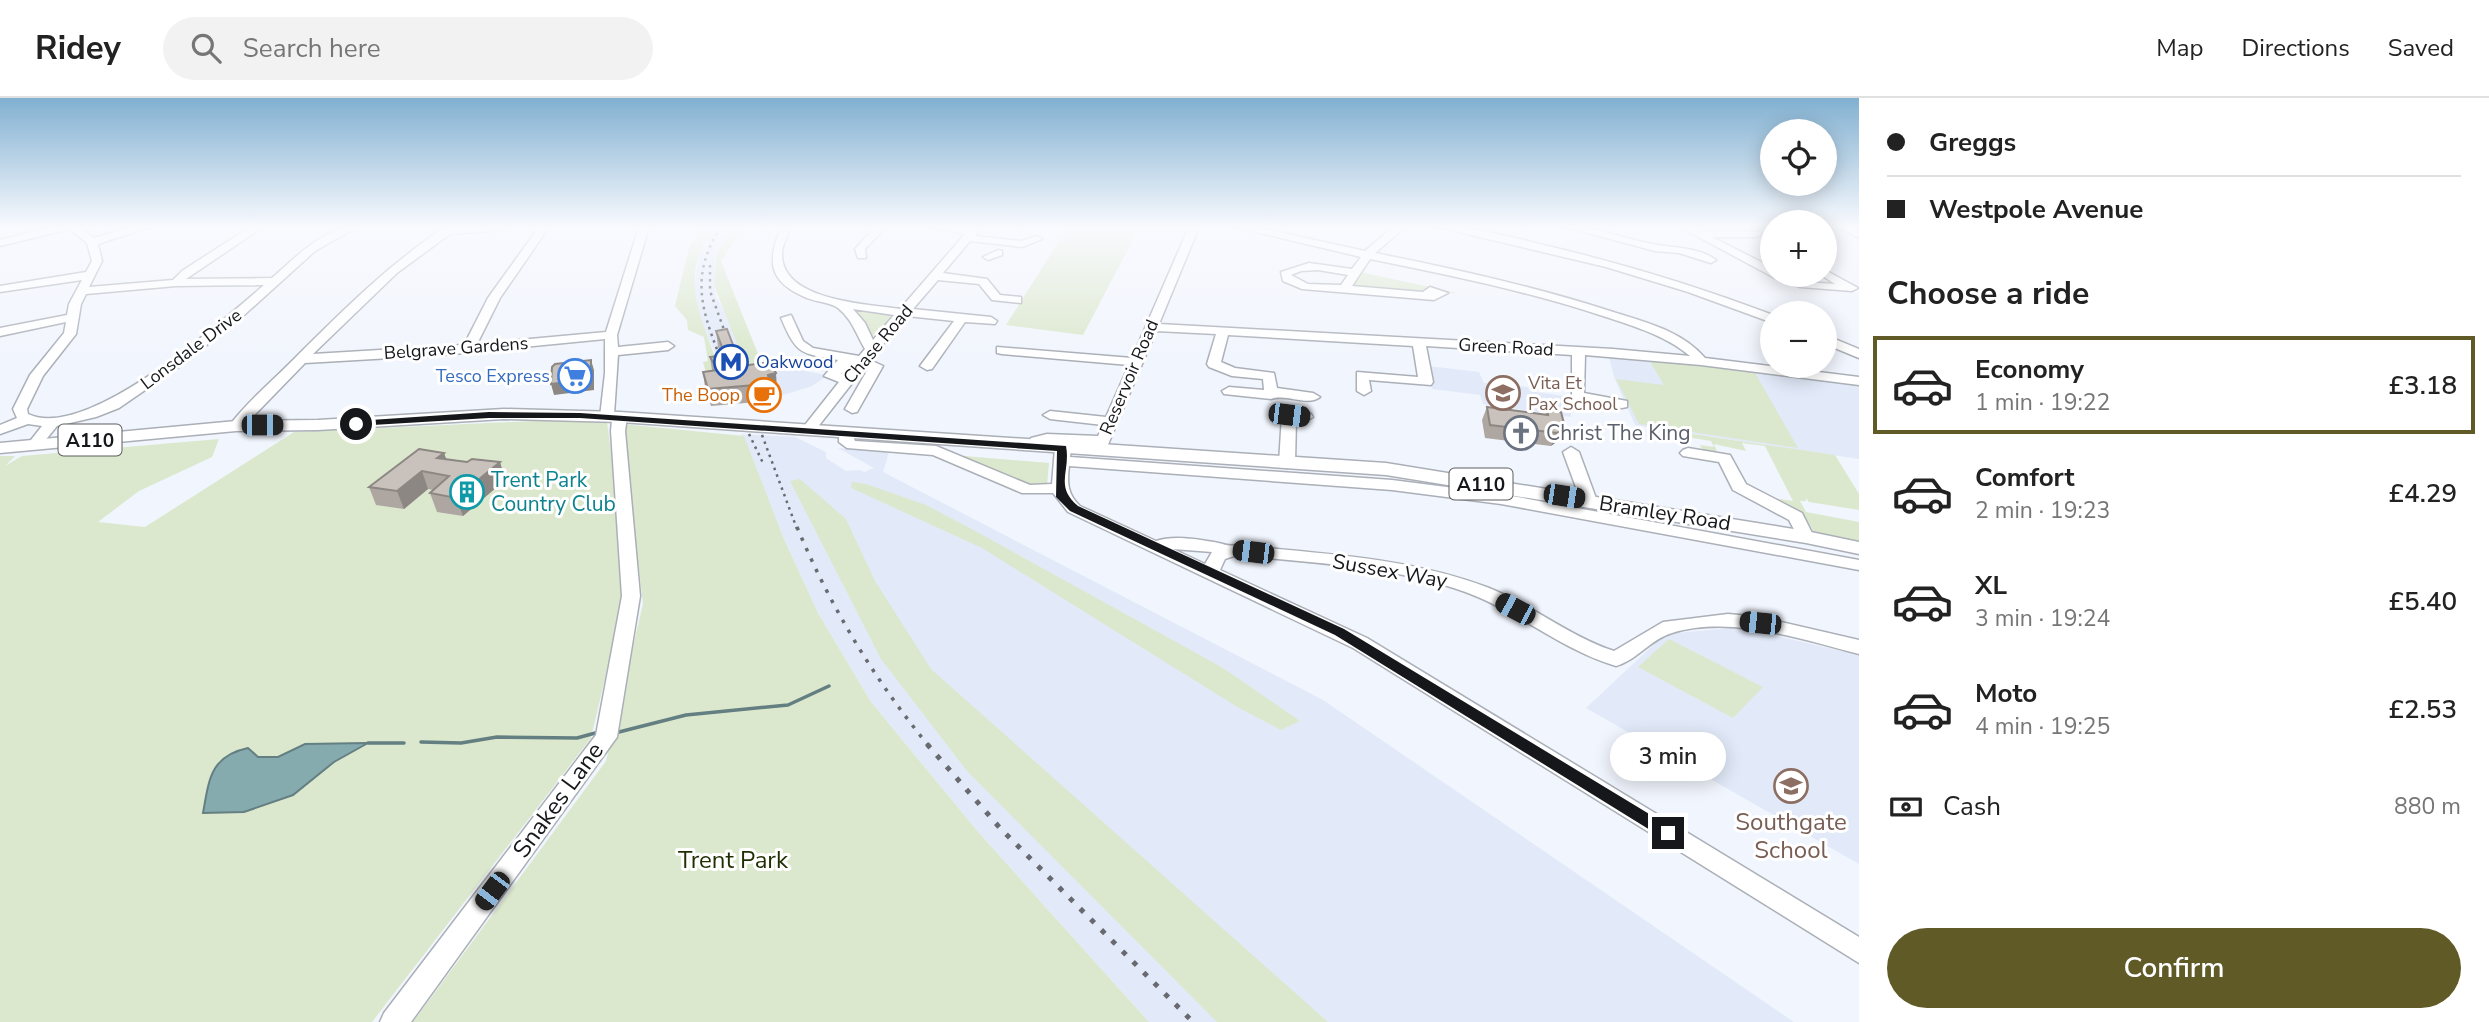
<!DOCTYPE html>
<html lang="en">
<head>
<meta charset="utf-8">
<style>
	:root { --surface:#fff; --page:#f2f2f2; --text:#222; --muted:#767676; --line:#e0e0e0; --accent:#605a27 }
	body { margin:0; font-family:"Nunito Sans",sans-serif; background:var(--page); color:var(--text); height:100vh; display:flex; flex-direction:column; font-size:26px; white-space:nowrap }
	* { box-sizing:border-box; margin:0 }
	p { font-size:23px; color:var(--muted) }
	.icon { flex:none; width:38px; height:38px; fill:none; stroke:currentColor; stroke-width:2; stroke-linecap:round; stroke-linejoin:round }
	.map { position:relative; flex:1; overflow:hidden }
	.sheet { display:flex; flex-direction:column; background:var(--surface); width:630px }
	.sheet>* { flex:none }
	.hud { display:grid; align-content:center; height:154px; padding:0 28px; background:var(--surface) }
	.tools { position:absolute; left:1760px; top:21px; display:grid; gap:14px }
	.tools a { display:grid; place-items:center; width:77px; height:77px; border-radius:50%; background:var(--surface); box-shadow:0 4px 18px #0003; font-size:35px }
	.end { position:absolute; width:32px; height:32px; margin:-16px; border:9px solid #16171a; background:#fff; box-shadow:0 0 0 4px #fff }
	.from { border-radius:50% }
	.bubble { position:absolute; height:49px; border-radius:24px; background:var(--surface); box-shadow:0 4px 18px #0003; font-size:23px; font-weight:600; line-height:49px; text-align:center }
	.car { position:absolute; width:21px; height:42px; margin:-21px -10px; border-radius:9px; box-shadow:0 0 5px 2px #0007; background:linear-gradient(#222 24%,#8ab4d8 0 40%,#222 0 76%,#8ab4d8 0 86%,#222 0) }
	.hud b { display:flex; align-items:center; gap:24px; height:66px; font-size:26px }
	.hud b+b { border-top:2px solid var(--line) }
	.hud i { width:18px; height:18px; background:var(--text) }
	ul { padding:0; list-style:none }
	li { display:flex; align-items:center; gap:21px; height:98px; margin:0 14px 10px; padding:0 14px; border:4px solid transparent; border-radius:0px }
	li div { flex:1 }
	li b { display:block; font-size:26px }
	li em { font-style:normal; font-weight:600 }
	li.active { border-color:var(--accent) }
	li>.icon { width:63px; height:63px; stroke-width:1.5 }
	h2 { padding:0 28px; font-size:32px; line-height:84px }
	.pay { display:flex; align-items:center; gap:18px; height:77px; padding:0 28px; font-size:26px }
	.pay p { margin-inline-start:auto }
	.cta { display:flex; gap:14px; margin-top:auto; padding:14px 28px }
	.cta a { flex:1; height:80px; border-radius:42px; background:var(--accent); color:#fff; font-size:28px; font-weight:600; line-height:80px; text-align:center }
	header { display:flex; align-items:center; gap:42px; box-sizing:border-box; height:98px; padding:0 35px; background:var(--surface); border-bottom:2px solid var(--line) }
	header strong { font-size:33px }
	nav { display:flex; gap:38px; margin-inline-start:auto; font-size:24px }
	.search { width:490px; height:63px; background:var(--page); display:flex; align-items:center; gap:18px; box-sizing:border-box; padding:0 24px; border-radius:38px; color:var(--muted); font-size:26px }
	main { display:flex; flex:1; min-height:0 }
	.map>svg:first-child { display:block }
	.built { fill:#e2eaf9 }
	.green { fill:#dbe8cd }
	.water { fill:#86abaf; stroke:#647f82; stroke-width:2 }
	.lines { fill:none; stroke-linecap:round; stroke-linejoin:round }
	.stream { stroke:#647f82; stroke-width:3.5 }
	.minor-casing { stroke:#abafb7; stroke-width:3 }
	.major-casing { stroke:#abafb7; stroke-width:3 }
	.minor { fill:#fff; fill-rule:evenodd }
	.major { fill:#fff; fill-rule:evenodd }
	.rail-far2 { stroke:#686a6f; stroke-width:2.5; stroke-dasharray:2.5 4.5; stroke-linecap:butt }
	.rail-far1 { stroke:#686a6f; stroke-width:3.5; stroke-dasharray:3.5 8; stroke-linecap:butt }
	.rail { stroke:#686a6f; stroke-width:5; stroke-dasharray:5 10; stroke-linecap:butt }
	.wall { fill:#ada6a1 }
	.shaded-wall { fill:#8d8783 }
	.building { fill:#c9c1bb; stroke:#8d8783; stroke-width:2 }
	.route { fill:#16171a }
	.labels { text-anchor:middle; stroke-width:6; stroke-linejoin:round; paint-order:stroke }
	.far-street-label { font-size:18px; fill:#16171a; stroke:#fff }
	.far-transit-label { font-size:18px; fill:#164399; stroke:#fff; text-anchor:start }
	.far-shop-label { font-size:18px; fill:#366cbe; stroke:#fff; text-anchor:end }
	.far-education-label { font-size:18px; fill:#785e54; stroke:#fff; text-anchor:start }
	.far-food-label { font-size:18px; fill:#c56008; stroke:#fff; text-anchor:end }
	.shield { fill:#fff; stroke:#5c5d5f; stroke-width:2 }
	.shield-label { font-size:19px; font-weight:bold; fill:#16171a }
	.worship-label { font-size:21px; fill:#5b616d; stroke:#fff; text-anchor:start }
	.culture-label { font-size:21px; fill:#0d838f; stroke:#fff; text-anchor:start }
	.street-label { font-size:21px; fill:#16171a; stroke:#fff }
	.near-street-label { font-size:24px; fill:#16171a; stroke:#fff }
	.near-education-label { font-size:24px; fill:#785e54; stroke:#fff }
	.near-park-label { font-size:24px; fill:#1f2f02; stroke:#fff }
</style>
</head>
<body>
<header>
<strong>Ridey</strong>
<div class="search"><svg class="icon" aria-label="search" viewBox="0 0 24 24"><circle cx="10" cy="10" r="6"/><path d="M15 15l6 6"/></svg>Search here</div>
<nav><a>Map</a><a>Directions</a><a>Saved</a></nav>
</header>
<main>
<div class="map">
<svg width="1859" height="924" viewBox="0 0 1859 924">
	<rect width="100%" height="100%" fill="#f1f5fd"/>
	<g class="built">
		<polygon points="717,129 732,129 717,155 714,187 716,199 726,215 752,284 721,288 715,255 700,220 694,187 700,154"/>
		<polygon points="1609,259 1687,265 1859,287 1859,361 1635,327 1614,279"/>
		<polygon points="781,268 825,277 825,279 812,288 780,298 764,270"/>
		<polygon points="1428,268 1479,274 1484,285 1528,289 1530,293 1571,299 1571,319 1483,306 1480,297 1432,291"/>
		<polygon points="741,336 795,339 826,354 826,360 846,373 860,372 864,374 874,370 838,350 889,354 883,374 1323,602 1794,924 1149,924 979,735 871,604 818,515 783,439"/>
		<polygon points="1731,530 1751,532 1859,557 1859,766 1586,610 1665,536"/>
	</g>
	<g class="green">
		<path d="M701,129H717C673,176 705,225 720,274L710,290L703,264L708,263L704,239L688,232L687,222L675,208L689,150Z"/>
		<polygon points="732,129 744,129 721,163 768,281 752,284 714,187 717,155"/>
		<polygon points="1068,129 1182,132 1137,134 1083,237 1006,227"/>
		<path d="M1360,174L1457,195C1445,197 1431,185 1423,195L1352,189Z"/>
		<polygon points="852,210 890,216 891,221 871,239 865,225"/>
		<polygon points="1649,262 1754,273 1798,350 1639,326 1616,281 1664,287"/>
		<polygon points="533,323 607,324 617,399 623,504 591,640 372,924 0,924 0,358 15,358 5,368 22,358 219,341 212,359 139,393 98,424 145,429 294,334"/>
		<polygon points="622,326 744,338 783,439 818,515 871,604 979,735 1149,924 413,924 606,663 643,506"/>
		<polygon points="1659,331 1835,357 1859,396 1859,412 1809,404 1806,400 1806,403 1800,403 1806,414 1859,424 1859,444 1814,434 1807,422 1774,403 1773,400 1793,403 1765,348 1742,345 1746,353 1714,346 1718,356 1703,353 1700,347 1714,349 1711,343 1662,335"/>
		<polygon points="964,358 1049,365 1047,387 1031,389 962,359"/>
		<polygon points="800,381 846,421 875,483 931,571 1328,924 1217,924 967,673 881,561 790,383"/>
		<polygon points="852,384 866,386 926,407 979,435 1223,570 1300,623 1281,632 1239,610 982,450 851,390"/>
		<polygon points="1669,541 1763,589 1733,620 1638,569"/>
	</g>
	<path class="water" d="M368,645L334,664L293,697L244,714L203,715C209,682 210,658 248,650L258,659H278L305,646Z"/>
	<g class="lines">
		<g class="stream">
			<polyline points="615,635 686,617 788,607 829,588"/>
			<polyline points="421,644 461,645 497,639 577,640 599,634"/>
			<polyline points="368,645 404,645"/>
		</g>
		<g class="minor-casing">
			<g id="minor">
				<path d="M53,129H80L94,140L132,129H150L98,146L102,163L89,189L173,182L182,173L250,129H263L186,181L272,180C296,159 324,129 357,129L315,153L242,219L180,268L119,310L96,319L57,328L39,350L34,351L27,347L42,328L28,326L0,336V327L17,320L13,311L30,277L64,235L66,224L0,238V230L67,217L69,206L82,182L0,194V188L86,174L92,163L87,145L70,131L0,148V142ZM264,187C221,224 86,344 28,316L27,311L43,278L76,236L81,206L86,196L176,188Z"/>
				<path d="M445,129H510L505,132L450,136L397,175L313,256L464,247L488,200L539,129H549L500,200L477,246L606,234L639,129H649L617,237L618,249L668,244L674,248L668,252L618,257L614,317L620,315L627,319L625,333L640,498L617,639L411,924H380L384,915L596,637L622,498L611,333L612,322L607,323L600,319L605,275V241L443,257L305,265L241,331H231L229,328C247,304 271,284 292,263C340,215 389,166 445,129Z"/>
				<path d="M781,129H791C788,137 782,147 782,155C780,203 867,206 900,211L965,136L930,129H982L975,138L1021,143L1037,138L1042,141L1022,149L970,143L943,175L987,181L1000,197L1021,199V205L992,202L979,186L938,182L913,211L991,219L997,223L995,226L965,224L932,271L927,272L920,268L954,223L907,218L870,262L883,268L857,314L852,315L845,311L868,271L864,270L813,335L808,336L801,332L839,284L824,278L838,262C800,255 797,257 781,220L791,217L803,243L813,250L859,258L865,251C856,236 852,221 838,210C830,204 816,204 807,200C768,184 767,164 781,129ZM853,211L894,217L873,242L865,225ZM851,265H854L845,276H841Z"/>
				<polygon points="875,129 886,129 865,151 866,160 858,160 855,151"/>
				<path d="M1189,129H1199L1159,226L1613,251L1690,258C1665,237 1633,228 1603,218C1527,193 1449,177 1370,161L1352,188L1423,194L1430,189L1448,195L1434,202L1302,191L1283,183L1281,174L1309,165L1352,171L1361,159L1235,129H1255L1365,153L1393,129H1405L1375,155C1455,171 1533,188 1610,213C1644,224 1681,232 1705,260L1859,279V287L1701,267L1585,257L1584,295L1627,303V309L1622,310L1572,301V257L1426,248L1433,284L1431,287L1369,282L1371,293L1364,297L1357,293V274L1418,279L1413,248L1228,237L1221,264L1235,270L1274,275L1277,290L1313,295L1320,299C1307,309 1286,295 1271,301L1224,296L1222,293L1229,289L1264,292L1263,281L1232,278L1209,269L1207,266L1216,236L1156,233L1104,356H1094L1091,353L1094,347L1047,344L1042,346L1039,351H1029L1026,348L1031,340L1047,336L1098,338L1103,327L1050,321L1043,317L1050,313L1106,319L1129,267L1002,256L997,255V249L1132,260ZM1318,172L1348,177L1341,187L1308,186L1291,177L1301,173Z"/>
				<path d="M1437,129C1475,129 1511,139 1548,148C1624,166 1699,189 1773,217V225L1688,194L1606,169Z"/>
				<path d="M1565,129C1595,129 1623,140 1652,146C1673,150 1699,149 1716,162L1711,165L1679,155L1655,153Z"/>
				<polygon points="1680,129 1693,129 1701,133 1761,134 1762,136 1757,139 1712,139 1773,170 1773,177 1787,177 1806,184 1835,186 1821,177 1825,177 1825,172 1858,190 1852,193 1800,189 1773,179"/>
				<polygon points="1839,129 1852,129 1859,133 1859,140"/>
				<polygon points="998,152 1002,153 1002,157 988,162 983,159"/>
				<polygon points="1825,237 1859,251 1859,260 1825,246"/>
				<polygon points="1289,313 1311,316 1313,319 1306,323 1296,322 1295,365 1287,370 1279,365 1282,317"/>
				<path d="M846,332L851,333L855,343L936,348L1030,387L1052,386L1055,350L1063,345L1071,350L1070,359L1392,382L1501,396L1859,462V472L1501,406L1392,392L1069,368C1067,384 1067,396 1080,408L1156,443C1172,437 1197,441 1214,444C1222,445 1227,449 1236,447C1321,456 1408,459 1489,490C1532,507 1571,539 1614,553L1663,524L1728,516L1760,519L1859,542V556C1801,541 1731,517 1672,535C1651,541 1637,562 1616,568C1567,554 1525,519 1478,499C1402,468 1318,466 1237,457L1225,461L1220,472L1367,540L1859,839V865L1353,550L1068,414L1053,395H1022L933,357L847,350L839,344V336ZM1173,451L1212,454L1205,466Z"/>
				<polygon points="1571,349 1579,354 1597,403 1595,406 1583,406 1581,403 1563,354"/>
				<polygon points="1688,350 1730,357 1746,386 1802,415 1814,439 1812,443 1800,443 1789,422 1733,392 1719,364 1683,358 1680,355 1683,352"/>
			</g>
		</g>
		<g class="major-casing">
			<polygon id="major" points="504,311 620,314 1386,365 1806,433 1859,444 1859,456 1806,445 1386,377 620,324 504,321 318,332 236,333 0,355 0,345 236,323 318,322"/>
		</g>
		<use href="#minor" class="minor"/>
		<use href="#major" class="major"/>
		<g class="rail-far2">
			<path d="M721,129C685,183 706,222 727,277"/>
			<polyline points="710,167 710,193 731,251"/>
			<polyline points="749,336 763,365"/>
			<polyline points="762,337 797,431"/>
		</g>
		<path class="rail-far1" d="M797,429C830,508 874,581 928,647"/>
		<polyline class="rail" points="927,646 1000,730 1193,924"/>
	</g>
	<g class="wall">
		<polygon points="716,233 741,268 777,292 771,293 771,299 757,301 757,304 711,308 705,290 703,274 712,272 710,259 721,257 718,249"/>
		<polygon points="1487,309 1545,317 1547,311 1565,329 1559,342 1551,348 1485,340 1482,322"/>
		<polygon points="444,355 446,361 467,364 500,364 505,382 463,418 437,414 430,395 434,392 428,391 404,411 376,407 369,389"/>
	</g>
	<g class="shaded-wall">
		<polygon points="591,262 594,272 594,292 554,297 551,286"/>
		<polygon points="776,275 777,292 771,293 771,299 757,301 754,284 768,277"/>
		<polygon points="1565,329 1559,342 1551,348 1557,335"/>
		<polygon points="444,355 450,372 437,360"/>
		<polygon points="500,364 505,382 463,418 456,400"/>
		<polygon points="422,373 428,391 404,411 397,393"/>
	</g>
	<g class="building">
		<polygon points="727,231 741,268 771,264 776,275 768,277 769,282 754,284 755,287 708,291 703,274 718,272 710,259 725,257 716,233"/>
		<polygon points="591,262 591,281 551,286 552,269 555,266"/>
		<polygon points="1487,309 1548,317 1547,311 1561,314 1565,329 1557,335 1490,327"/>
		<polygon points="419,351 444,355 437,360 467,364 472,361 500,364 456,400 430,395 449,378 422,373 397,393 369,389"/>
	</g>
	<linearGradient id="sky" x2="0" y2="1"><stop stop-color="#81b0d1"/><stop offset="0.5" stop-color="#f9fafe"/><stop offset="1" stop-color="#f9fafe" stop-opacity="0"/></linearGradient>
	<rect width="1859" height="259" fill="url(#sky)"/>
	<path class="route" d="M489,314L580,315L1066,348C1071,373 1054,388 1078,408L1344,531L1674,731L1676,735L1674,740H1663L1335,537L1070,413L1056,399L1057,353L580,320H489L356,328L352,326L356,323Z"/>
	<defs>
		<g id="metro-ring" transform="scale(1.75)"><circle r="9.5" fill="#fff" stroke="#1a4fb4" stroke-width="1.5"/><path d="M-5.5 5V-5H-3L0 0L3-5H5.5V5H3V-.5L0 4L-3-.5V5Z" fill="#1a4fb4"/></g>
		<g id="supermarket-ring" transform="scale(1.75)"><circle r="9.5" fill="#fff" stroke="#3f7fe0" stroke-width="1.5"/><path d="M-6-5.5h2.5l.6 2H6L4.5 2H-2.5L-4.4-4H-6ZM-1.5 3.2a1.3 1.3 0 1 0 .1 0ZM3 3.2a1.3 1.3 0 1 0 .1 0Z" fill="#3f7fe0"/></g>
		<g id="school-ring" transform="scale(1.75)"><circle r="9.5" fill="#fff" stroke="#8d6e63" stroke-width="1.5"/><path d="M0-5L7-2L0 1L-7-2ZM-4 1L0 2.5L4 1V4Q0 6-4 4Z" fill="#8d6e63"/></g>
		<g id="cafe-ring" transform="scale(1.75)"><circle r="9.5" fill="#fff" stroke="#e8710a" stroke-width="1.5"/><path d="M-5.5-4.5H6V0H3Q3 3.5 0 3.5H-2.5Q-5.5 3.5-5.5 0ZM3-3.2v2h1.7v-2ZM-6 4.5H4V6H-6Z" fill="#e8710a"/></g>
		<g id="church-ring" transform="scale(1.75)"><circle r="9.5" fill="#fff" stroke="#6b7280" stroke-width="1.5"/><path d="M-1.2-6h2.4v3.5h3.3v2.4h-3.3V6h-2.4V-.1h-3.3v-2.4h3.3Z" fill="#6b7280"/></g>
		<g id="building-ring" transform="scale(1.75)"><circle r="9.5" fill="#fff" stroke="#0f9aa8" stroke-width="1.5"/><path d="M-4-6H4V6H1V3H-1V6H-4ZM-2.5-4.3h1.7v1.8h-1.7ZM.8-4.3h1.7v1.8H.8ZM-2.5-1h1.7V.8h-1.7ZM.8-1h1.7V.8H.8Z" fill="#0f9aa8"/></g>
	</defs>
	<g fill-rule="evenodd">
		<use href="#metro-ring" x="731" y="264"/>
		<use href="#supermarket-ring" x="575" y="278"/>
		<use href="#school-ring" x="1503" y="295"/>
		<use href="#cafe-ring" x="764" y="297"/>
		<use href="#church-ring" x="1521" y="335"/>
		<use href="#building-ring" x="467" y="394"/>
		<use href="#school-ring" x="1791" y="688"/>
	</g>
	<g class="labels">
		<g class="far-street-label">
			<text transform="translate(878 246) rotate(-50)" y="6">Chase Road</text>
			<text transform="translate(1506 249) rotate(3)" y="6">Green Road</text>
			<text transform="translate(456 250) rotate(-4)" y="6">Belgrave Gardens</text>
			<text transform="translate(191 251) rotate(-37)" y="6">Lonsdale Drive</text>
			<text transform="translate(1129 279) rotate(-67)" y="6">Reservoir Road</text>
		</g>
		<g class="far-transit-label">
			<text x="756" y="270">Oakwood</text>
		</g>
		<g class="far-shop-label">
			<text x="550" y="284">Tesco Express</text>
		</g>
		<g class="far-education-label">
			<text x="1528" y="291">Vita Et<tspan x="1528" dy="21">Pax School</tspan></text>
		</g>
		<g class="far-food-label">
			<text x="740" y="303">The Boop</text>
		</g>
		<g class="shield">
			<rect x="58.5" y="326.5" width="63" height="31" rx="5"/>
			<rect x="1449.5" y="370.5" width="63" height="31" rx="5"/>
		</g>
		<g class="shield-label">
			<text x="90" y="349">A110</text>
			<text x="1481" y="393">A110</text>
		</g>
		<g class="worship-label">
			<text x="1546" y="342">Christ The King</text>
		</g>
		<g class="culture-label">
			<text x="491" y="389">Trent Park<tspan x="491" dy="24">Country Club</tspan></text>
		</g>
		<g class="street-label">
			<text transform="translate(1665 415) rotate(9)" y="7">Bramley Road</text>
			<text transform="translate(1390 473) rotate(10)" y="7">Sussex Way</text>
		</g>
		<g class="near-street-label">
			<text transform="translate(558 702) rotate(-54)" y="8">Snakes Lane</text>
		</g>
		<g class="near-education-label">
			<text x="1791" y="732">Southgate<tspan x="1791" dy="28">School</tspan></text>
		</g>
		<g class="near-park-label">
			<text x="733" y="770">Trent Park</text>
		</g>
	</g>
</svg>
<div class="tools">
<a><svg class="icon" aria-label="locate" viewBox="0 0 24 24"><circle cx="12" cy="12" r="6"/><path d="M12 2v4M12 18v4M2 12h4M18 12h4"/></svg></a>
<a>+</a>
<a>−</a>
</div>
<i class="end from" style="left:356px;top:326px"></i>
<i class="end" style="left:1668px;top:735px"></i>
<div class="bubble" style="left:1610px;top:634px;width:116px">3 min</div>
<i class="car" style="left:1289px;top:317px;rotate:97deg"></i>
<i class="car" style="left:262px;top:327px;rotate:90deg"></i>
<i class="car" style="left:1564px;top:398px;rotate:99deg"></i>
<i class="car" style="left:1253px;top:454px;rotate:277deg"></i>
<i class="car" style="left:1515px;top:511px;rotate:298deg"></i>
<i class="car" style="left:1760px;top:525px;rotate:276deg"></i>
<i class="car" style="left:492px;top:793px;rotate:217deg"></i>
</div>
<section class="sheet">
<div class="hud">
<b><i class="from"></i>Greggs</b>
<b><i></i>Westpole Avenue</b>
</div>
<h2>Choose a ride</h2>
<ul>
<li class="active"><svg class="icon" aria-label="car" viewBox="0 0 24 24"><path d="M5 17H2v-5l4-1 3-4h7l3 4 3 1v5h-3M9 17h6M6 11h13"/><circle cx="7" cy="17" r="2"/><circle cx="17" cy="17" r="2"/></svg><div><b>Economy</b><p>1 min · 19:22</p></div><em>£3.18</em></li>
<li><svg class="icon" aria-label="car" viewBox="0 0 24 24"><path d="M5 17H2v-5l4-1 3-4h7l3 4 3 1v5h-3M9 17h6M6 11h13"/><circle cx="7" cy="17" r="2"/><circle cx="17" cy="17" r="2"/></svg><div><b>Comfort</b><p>2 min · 19:23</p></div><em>£4.29</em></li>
<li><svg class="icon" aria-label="car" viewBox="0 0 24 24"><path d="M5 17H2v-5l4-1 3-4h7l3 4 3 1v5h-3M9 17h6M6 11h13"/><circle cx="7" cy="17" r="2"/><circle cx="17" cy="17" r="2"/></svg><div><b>XL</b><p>3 min · 19:24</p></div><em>£5.40</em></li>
<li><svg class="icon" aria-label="car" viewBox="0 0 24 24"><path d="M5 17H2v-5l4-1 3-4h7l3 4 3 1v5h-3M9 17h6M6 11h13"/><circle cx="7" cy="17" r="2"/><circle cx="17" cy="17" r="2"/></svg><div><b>Moto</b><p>4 min · 19:25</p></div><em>£2.53</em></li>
</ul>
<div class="pay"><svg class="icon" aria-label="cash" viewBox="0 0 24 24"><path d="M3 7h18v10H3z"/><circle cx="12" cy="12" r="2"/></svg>Cash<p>880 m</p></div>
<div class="cta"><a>Confirm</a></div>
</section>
</main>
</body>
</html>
